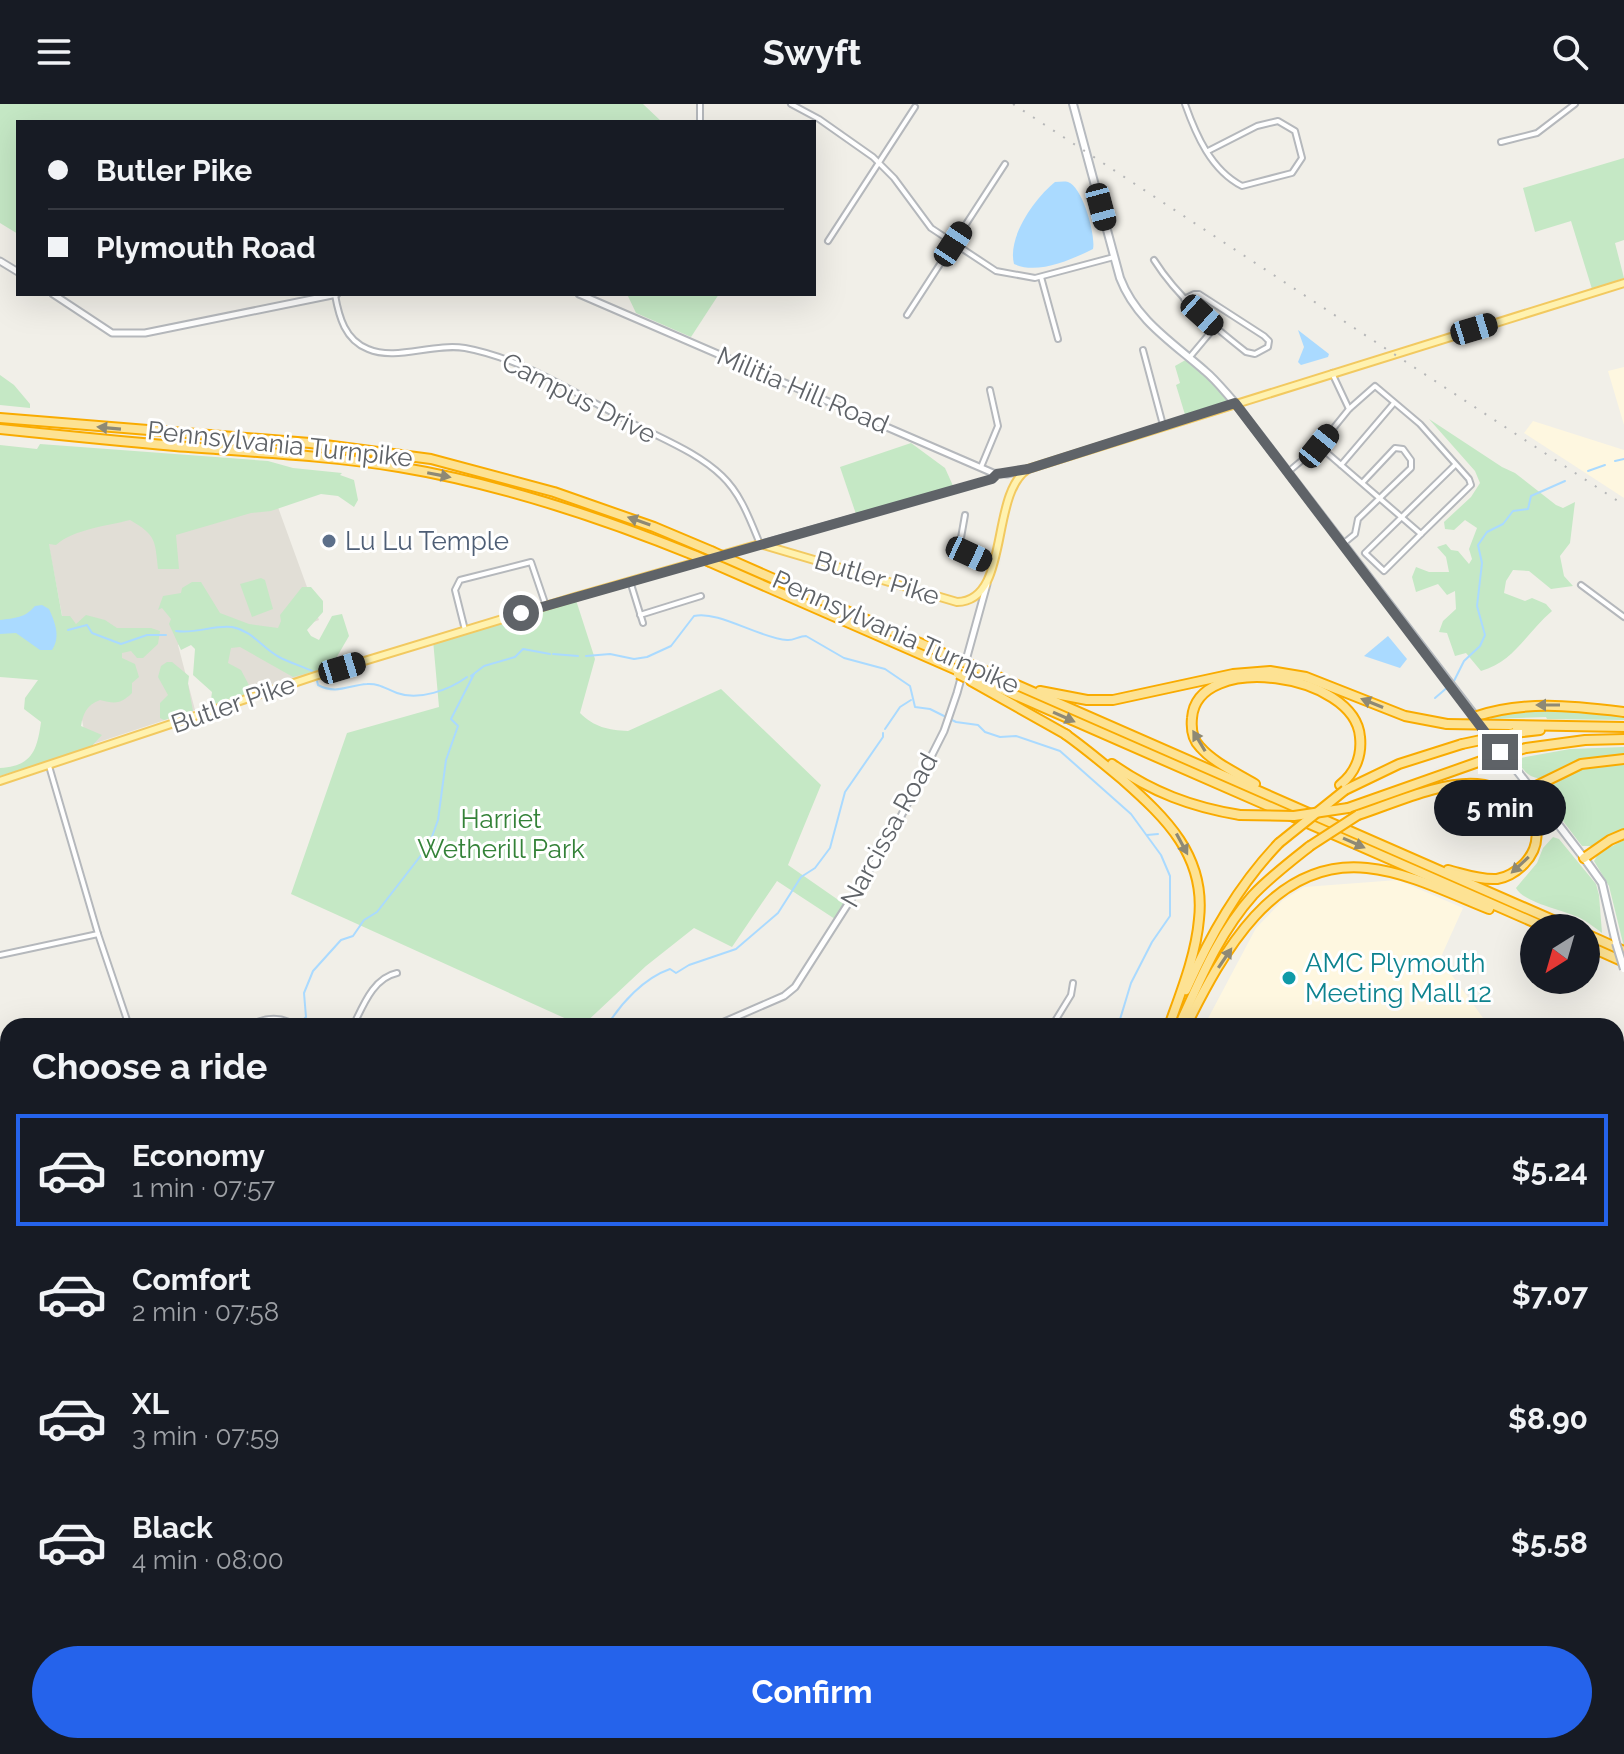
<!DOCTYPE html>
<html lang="en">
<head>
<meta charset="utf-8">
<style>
	:root { --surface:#171b24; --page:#20242c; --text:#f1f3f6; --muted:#9ea1a6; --line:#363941; --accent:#2563eb }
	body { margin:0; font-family:Raleway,sans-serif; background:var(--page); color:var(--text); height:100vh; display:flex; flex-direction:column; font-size:30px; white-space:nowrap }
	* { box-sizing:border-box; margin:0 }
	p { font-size:26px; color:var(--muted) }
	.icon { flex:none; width:44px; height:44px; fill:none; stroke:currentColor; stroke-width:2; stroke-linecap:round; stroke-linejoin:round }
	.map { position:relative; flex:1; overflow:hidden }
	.details { position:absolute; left:0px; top:914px; width:1624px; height:736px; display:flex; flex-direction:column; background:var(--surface); border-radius:24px 24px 0 0; box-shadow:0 8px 32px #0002 }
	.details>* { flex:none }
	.top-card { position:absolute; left:16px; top:16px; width:800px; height:176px; border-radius:0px; box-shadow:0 8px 32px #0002; display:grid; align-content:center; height:176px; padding:0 32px; background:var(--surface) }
	.needle { width:52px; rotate:217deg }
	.buttons { position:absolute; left:1520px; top:810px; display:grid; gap:16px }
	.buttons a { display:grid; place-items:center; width:80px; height:80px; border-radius:50%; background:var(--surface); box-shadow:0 8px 32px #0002; font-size:40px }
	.end { position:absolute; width:36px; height:36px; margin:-18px; border:10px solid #5f6368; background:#fff; box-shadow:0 0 0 4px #fff }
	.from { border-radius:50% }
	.bubble { position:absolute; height:56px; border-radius:28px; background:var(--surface); box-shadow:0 8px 32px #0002; font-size:26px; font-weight:700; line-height:56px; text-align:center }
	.car { position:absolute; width:24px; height:48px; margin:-24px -12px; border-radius:10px; box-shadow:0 0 6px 2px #0007; background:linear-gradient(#222 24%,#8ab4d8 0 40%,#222 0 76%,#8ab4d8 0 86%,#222 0) }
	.top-card b { display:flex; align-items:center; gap:28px; height:76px; font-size:30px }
	.top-card b+b { border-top:2px solid var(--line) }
	.top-card i { width:20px; height:20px; background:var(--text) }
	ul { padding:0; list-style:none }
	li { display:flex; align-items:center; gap:24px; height:112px; margin:0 16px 12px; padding:0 16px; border:4px solid transparent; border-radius:0px }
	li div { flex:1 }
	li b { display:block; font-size:30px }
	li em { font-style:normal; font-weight:700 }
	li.active { border-color:var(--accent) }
	li>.icon { width:72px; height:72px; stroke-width:1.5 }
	h2 { padding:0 32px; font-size:36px; line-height:96px }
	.action { display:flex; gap:16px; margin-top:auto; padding:16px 32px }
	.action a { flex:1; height:92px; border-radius:48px; background:var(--accent); color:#fff; font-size:32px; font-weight:700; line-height:92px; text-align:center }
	header { display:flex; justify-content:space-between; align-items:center; height:104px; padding:0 32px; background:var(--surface); font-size:36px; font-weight:700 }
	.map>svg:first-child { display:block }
	.commercial { fill:#fef7e0 }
	.education { fill:#e1ded6 }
	.green { fill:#c5e8c5 }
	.water { fill:#aadaff }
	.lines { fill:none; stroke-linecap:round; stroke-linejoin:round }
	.stream { stroke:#aadaff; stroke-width:2 }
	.minor-casing { stroke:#b5b8bc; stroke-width:8 }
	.tertiary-casing { stroke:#b5b8bc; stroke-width:9 }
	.secondary-casing { stroke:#b6babf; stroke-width:10 }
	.primary-casing { stroke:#f2c960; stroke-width:10 }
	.motorway-casing { stroke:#f9ab00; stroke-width:12 }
	.minor { stroke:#fff; stroke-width:4 }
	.tertiary { stroke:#fff; stroke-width:5 }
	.secondary { stroke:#fff; stroke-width:6 }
	.primary { stroke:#fff2af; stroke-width:6 }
	.motorway { stroke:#fde293; stroke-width:8 }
	.rail { stroke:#b6b7b8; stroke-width:2; stroke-dasharray:2 10; stroke-linecap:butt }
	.secondary-bridge-casing { stroke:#b6babf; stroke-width:10; stroke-linecap:butt }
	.motorway-bridge-casing { stroke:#f9ab00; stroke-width:12; stroke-linecap:butt }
	.secondary-bridge { stroke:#fff; stroke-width:6 }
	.motorway-bridge { stroke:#fde293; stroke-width:8 }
	.oneway { fill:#8e8975 }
	.route { stroke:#5f6368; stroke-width:10 }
	.service-dot { fill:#5c6f8a; stroke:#fff; stroke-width:3 }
	.culture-dot { fill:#0f9aa8; stroke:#fff; stroke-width:3 }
	.labels { text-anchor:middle; stroke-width:6; stroke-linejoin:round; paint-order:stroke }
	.street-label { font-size:26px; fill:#5f6368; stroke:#fff }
	.service-label { font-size:26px; fill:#4e5e75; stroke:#fff; text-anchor:start }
	.park-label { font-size:26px; fill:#348238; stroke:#fff }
	.culture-label { font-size:26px; fill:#0d838f; stroke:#fff; text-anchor:start }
</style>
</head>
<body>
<header><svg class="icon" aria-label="menu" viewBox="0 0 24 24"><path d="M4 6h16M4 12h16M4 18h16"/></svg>Swyft<svg class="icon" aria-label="search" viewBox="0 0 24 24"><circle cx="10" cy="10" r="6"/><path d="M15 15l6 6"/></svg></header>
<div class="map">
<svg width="1624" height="1650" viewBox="0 0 1624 1650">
	<rect width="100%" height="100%" fill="#f1efe8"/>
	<g class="commercial">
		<polygon points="1624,263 1624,321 1608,267"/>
		<polygon points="1533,317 1624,346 1624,394 1524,329"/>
		<polygon points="1398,776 1463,804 1440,855 1489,922 1204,922 1256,824 1283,796 1304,783"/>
		<polygon points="1616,991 1624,996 1624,1029 1616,1042"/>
	</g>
	<polygon class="education" points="275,395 319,516 290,527 308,571 216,599 194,534 178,541 195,606 87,642 46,427"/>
	<g class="green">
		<polygon points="0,0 643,0 662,18 18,18 18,130 0,119"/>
		<polygon points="1624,54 1624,136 1615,139 1624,174 1592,185 1571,117 1535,128 1523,84"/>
		<polygon points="627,190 719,190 691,233 636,209"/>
		<polygon points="1189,254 1235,299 1186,314 1176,281 1180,279 1175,262"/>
		<polygon points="0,271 14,281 30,300 30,304 0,301"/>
		<path d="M1429,315L1502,363L1515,369L1556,401L1563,404L1575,398L1570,439L1560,452L1564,472L1573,482L1551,485L1529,467L1513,466L1506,477L1504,489L1525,497L1532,494L1546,500L1552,507C1527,528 1514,558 1481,567L1466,549L1455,552L1447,529L1439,528L1443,517L1456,505L1455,487L1447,491L1438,480L1416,488L1412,473L1416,463L1429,468H1449L1446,453L1437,443L1446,440L1451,446L1458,447L1469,460L1472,455L1469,445L1477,424L1465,416L1454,426L1445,425L1444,418L1471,393L1480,379L1475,367Z"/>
		<polygon points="911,339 945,364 954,384 857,413 840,363"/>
		<path d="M40,340L268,357L293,364L342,369L340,371L354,376L358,396L354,403L338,392L321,390L271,407L251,409L176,431L179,465H158C155,436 156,431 130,416C107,422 74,425 56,441L49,440L62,512H70L76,520L86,511L105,516L117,524H151L160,527L158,540L143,554H137L131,547L122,549V554L135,560L139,573L132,579V589C121,600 115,600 100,596C87,601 83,609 81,622L102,631L90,644L0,672V664C32,662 37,647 41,618L24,605L25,594L38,576L0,573V341L37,345Z"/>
		<polygon points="261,474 265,476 273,505 252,513 240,480"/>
		<polygon points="192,478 201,478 220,509 249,520 278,524 281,517 280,511 302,483 311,483 323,497 323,508 307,526 311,532 319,536 332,512 342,510 349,532 331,563 293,573 240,543 231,544 228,559 241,566 251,585 247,591 210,603 212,588 193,571 195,545 191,541 181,546 169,520 171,515 162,504 158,506 163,492 181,489 182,484"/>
		<path d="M575,493L595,555L580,609C594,623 608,626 628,627L721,585L821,681L788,761L847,802L838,817L777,777L732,843L694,824L646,862L582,922L291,790L347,629L439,603L433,536Z"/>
		<polygon points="167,558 172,558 189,572 188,580 193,607 164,616 160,614 160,599 168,591 158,573 161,562"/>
		<polygon points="1525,606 1589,607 1624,612 1624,616 1547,615 1546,613 1490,615 1495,610"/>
		<path d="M1624,643V651L1578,657L1541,674C1529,675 1522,664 1515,655L1570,645Z"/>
		<polygon points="1624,658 1624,726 1592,742 1582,742 1544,692 1545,686 1577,666"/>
		<path d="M1553,733L1559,735L1596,780L1599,791L1602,829C1595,824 1588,818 1580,814C1564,806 1524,799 1516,784L1537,759L1543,744Z"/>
		<polygon points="1624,736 1624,843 1609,782 1594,757 1599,749"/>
	</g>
	<g class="water">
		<path d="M1055,78C1059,78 1064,77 1068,78C1083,83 1096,132 1093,145C1071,156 1037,171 1014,160C1007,133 1035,94 1055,78Z"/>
		<polygon points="1298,226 1329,250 1328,253 1301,261 1298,258 1304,243"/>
		<path d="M42,501L49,505C55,518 61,533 52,546H40L16,529L0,530V516C15,514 25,514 35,502Z"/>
		<polygon points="1388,532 1407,555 1400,564 1364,552"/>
	</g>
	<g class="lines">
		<g class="stream">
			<polyline points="1615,357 1624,355"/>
			<polyline points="1588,367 1605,361"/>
			<polyline points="68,526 87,521 92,529 121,540 147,531 166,531"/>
			<path d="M176,527C196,530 213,521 232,523C253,527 262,544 279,553C290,559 302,562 314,568"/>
			<polyline points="553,550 578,552"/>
			<path d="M586,552L610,550L634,555L647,553L671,542L694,512C718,506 759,534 787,536C793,537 799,532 806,532L844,554L885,565L910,582L915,603L930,605L956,618L978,621L985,628L1000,633L1016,632L1060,647L1131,710L1161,751L1170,772V812L1152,838L1131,879L1118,922"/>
			<polyline points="471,572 484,562 515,553 523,545 550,550"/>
			<path d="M317,577L318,581C337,591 349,581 367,580C379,579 386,585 397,589C419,597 449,586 467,573"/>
			<polyline points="1454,577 1464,557 1480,542 1485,531 1477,502 1482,459 1478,441 1487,428 1503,420 1513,407 1528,405 1531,392 1565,377"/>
			<polyline points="1435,594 1449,582"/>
			<polyline points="885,625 900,603 911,596"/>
			<polyline points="1147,731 1158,730"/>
			<polyline points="301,918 306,913 304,889 313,867 341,836 353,832 364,816 377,808 429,741 438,716 446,656 458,622 451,615 474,570"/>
			<path d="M607,922C621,899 644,874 670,865L676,869L689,861L736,845L778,809L801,773L815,764L830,744L845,688L883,633V629"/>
		</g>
		<g class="minor-casing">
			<g id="minor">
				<polyline points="791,0 819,15 873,53 894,74 931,124 996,167 1035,174 1114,153"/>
				<path d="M1185,0C1196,31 1211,66 1242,82L1292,69L1302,54L1295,27L1278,17L1257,22L1208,47"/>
				<polyline points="700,18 700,0"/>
				<polyline points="1501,38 1537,29 1575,0"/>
				<polyline points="828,137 915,3"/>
				<path d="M1154,156C1178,194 1212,221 1246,248L1255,250L1268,243L1269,237L1264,232L1199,190H1194L1184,195"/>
				<polyline points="1041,173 1058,235"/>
				<path d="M335,191C339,213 345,236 368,245C396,257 432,239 465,244C525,255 579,292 632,319C662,335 697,348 722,372C741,390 750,416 760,440L992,375L997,370"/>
				<polyline points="907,211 1005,60"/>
				<polyline points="1143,246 1163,321"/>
				<polyline points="1189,254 1215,223"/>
				<polyline points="1332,269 1349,305"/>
				<polyline points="1341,361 1394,299"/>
				<polyline points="981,363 998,322 990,286"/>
				<polyline points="1288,368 1319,342 1349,305 1375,282 1420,320 1469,375 1471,381 1421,430 1319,342"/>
				<polyline points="965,411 959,445 993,461"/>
				<polyline points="1421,430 1384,467 1365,449 1455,361"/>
				<polyline points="1344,439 1355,430 1358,415 1411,364 1411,356 1403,345 1395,344 1363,378"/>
				<polyline points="630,477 643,519"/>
				<polyline points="1581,481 1624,513"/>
				<polyline points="640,511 701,492"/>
				<polyline points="465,526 455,486 460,476 531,458 546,502"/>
				<polyline points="49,662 98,830 129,922"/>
				<polyline points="0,851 98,830"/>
				<path d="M249,922C265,913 281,912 297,922"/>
				<path d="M353,922C363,902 373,874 397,869"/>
				<polyline points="1052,922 1071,891 1073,879"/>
				<polyline points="0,998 8,992"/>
				<polyline points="0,1033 8,1052"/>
				<polyline points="1616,1104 1624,1109"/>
				<polyline points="1616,1138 1624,1142"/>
				<polyline points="1616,1233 1624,1220"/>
				<polyline points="0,1268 8,1268"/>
				<polyline points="1616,1274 1624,1278"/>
				<polyline points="2,1351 8,1349"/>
				<polyline points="1616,1383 1624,1350"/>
				<polyline points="1616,1569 1624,1567"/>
				<polyline points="81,1642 82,1650"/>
				<polyline points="351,1642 353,1650"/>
				<polyline points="633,1642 635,1650"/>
				<polyline points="551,1650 577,1642"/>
				<polyline points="1058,1650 1062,1642"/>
			</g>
		</g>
		<g class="tertiary-casing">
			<g id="tertiary">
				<polyline points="0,157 18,168"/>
				<polyline points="53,190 112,229 145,229 337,190"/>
				<polyline points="579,190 993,369 1007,370 1028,365"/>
				<polyline points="715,922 784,892 795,883 890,734 944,627 957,589 987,480"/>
				<polyline points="0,1421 8,1418"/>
			</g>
		</g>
		<g class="secondary-casing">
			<g id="secondary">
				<path d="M1073,0L1120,174C1136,216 1172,238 1205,267C1216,276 1225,288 1235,299L1584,754L1602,779L1616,839"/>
				<polyline points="0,1510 8,1514"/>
				<polyline points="207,1642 217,1650"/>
			</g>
		</g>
		<g class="primary-casing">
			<g id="primary">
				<path d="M0,677L315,572L575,493L760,440L957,498C1011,497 989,390 1028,365L1624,179"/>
				<polyline points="1616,1042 1624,1029"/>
				<polyline points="1616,1066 1624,1052"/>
				<polyline points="1395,1642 1396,1650"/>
			</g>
		</g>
		<g class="motorway-casing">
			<g id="motorway">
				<polyline points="0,314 310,339 431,355 554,388 654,423 711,447"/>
				<path d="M0,325C58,331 117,337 175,342C250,348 325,351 399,363C501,380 600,413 696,452"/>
				<polyline points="724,453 963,558"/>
				<polyline points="710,458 959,567"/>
				<polyline points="969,560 1571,824"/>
				<polyline points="967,570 1547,824"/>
				<polyline points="971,577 1067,631"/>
				<polyline points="1040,587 1087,596 1113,596 1233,570 1270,567 1306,573 1405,612 1447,620"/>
				<path d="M1474,613C1523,596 1573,602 1624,608"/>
				<polyline points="1510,621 1624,623"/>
				<polyline points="1514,629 1540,626"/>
				<path d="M1065,630C1085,644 1104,660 1123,676C1166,714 1206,752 1199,815C1196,851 1181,888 1169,922"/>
				<polyline points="1526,644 1585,636 1624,635"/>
				<path d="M1112,660C1152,688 1191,703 1240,711"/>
				<path d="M1255,680C1237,669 1214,659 1200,643C1192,635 1191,624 1192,614C1197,547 1355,569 1360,633C1362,652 1355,669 1340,681"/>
				<polyline points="1530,685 1581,660 1624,655"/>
				<polyline points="1345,686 1399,660 1462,640"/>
				<polyline points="1348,704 1484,656"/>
				<path d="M1358,711C1392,700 1441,677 1477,680C1516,683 1558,724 1524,760C1516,768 1508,773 1497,775C1480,776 1464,770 1448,766"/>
				<polyline points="1584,754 1610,736 1624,730"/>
				<polyline points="1586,830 1624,847"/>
				<polyline points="1586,841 1624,858"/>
				<path d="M1186,886C1210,832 1238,782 1279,739"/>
				<path d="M1179,922C1200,876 1219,829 1253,791C1270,773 1291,757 1310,742"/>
				<path d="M1186,922C1222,850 1273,754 1367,764C1408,768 1451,790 1489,805"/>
				<polyline points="1014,1650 1018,1642"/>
				<polyline points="1025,1650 1028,1642"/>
			</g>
		</g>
		<use href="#minor" class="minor"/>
		<use href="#tertiary" class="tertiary"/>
		<use href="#secondary" class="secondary"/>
		<use href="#primary" class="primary"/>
		<use href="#motorway" class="motorway"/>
		<polyline class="rail" points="1013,0 1624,401"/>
		<g class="secondary-bridge-casing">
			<polyline id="secondary-bridge" points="1616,839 1624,865"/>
		</g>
		<g class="motorway-bridge-casing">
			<g id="motorway-bridge">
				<polyline points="711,447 724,453"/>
				<polyline points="696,452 710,458"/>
				<polyline points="963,558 969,560"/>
				<polyline points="958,570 966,574"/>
				<polyline points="1447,620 1510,621"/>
				<polyline points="1462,640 1514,629"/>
				<polyline points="1484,656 1526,644"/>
				<polyline points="1240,711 1294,712 1348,704"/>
				<polyline points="1279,739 1345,686"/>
				<polyline points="1310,742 1358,711"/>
			</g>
		</g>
		<use href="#secondary-bridge" class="secondary-bridge"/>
		<use href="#motorway-bridge" class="motorway-bridge"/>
	</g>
	<defs><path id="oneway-solid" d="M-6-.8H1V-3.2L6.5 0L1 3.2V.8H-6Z" transform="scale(2)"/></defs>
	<g class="oneway">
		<use href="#oneway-solid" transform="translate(109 324) rotate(-175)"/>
		<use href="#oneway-solid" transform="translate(439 371) rotate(11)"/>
		<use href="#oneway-solid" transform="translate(639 417) rotate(-161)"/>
		<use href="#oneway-solid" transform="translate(1372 599) rotate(-158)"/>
		<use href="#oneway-solid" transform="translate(1548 601) rotate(180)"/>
		<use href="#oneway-solid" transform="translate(1064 613) rotate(24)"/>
		<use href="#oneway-solid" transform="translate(1199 637) rotate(-121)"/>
		<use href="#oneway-solid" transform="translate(1354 739) rotate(24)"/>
		<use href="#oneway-solid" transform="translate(1182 740) rotate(62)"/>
		<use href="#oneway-solid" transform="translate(1520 761) rotate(137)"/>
		<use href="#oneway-solid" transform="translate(1225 854) rotate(-56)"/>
	</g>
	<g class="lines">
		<polyline class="route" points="521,509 992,375 997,370 1028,365 1235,299 1500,648"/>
	</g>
	<circle class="service-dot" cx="329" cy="437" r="8"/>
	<circle class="culture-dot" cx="1289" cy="874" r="8"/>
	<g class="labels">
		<g class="street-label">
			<text transform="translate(803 286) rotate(23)" y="9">Militia Hill Road</text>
			<text transform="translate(579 294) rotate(27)" y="9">Campus Drive</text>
			<text transform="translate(280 340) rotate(6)" y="9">Pennsylvania Turnpike</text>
			<text transform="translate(877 474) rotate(17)" y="9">Butler Pike</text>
			<text transform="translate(896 528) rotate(24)" y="9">Pennsylvania Turnpike</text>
			<text transform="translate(233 600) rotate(-19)" y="9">Butler Pike</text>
			<text transform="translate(889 726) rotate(-61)" y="9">Narcissa Road</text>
		</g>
		<g class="service-label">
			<text x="345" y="446">Lu Lu Temple</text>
		</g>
		<g class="park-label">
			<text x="501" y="724">Harriet<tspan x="501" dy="30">Wetherill Park</tspan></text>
		</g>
		<g class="culture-label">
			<text x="1305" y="868">AMC Plymouth<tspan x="1305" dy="30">Meeting Mall 12</tspan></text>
		</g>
	</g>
</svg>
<div class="buttons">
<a><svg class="needle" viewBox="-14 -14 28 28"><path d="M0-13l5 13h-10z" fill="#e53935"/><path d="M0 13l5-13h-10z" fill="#9ea1a6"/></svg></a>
</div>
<i class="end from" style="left:521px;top:509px"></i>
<i class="end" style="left:1500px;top:648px"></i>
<div class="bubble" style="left:1434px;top:676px;width:132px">5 min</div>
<i class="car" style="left:1101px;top:103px;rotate:165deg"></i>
<i class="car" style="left:953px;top:140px;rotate:33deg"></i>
<i class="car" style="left:1202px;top:211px;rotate:132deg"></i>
<i class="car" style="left:1474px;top:225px;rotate:73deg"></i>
<i class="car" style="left:1319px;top:342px;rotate:39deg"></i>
<i class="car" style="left:969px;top:450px;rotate:115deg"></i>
<i class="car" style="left:342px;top:564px;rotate:73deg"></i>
<div class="top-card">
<b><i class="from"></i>Butler Pike</b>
<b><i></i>Plymouth Road</b>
</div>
<section class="details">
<h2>Choose a ride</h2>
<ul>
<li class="active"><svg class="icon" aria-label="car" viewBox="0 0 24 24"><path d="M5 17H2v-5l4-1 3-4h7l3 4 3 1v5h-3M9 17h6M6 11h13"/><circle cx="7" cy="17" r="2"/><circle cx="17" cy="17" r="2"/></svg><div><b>Economy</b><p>1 min · 07:57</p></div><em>$5.24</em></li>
<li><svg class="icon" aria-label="car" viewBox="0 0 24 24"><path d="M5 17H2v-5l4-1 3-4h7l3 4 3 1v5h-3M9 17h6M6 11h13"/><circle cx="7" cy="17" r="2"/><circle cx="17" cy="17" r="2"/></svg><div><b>Comfort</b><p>2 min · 07:58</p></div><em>$7.07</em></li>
<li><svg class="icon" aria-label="car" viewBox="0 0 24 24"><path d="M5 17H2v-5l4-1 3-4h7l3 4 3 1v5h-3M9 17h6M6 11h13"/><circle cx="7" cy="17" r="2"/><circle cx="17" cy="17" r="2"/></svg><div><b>XL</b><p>3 min · 07:59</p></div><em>$8.90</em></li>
<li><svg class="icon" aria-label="car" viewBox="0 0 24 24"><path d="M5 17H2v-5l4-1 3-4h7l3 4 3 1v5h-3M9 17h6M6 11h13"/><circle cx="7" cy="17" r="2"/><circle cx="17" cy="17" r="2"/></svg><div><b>Black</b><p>4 min · 08:00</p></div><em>$5.58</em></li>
</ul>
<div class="action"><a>Confirm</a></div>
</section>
</div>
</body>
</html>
